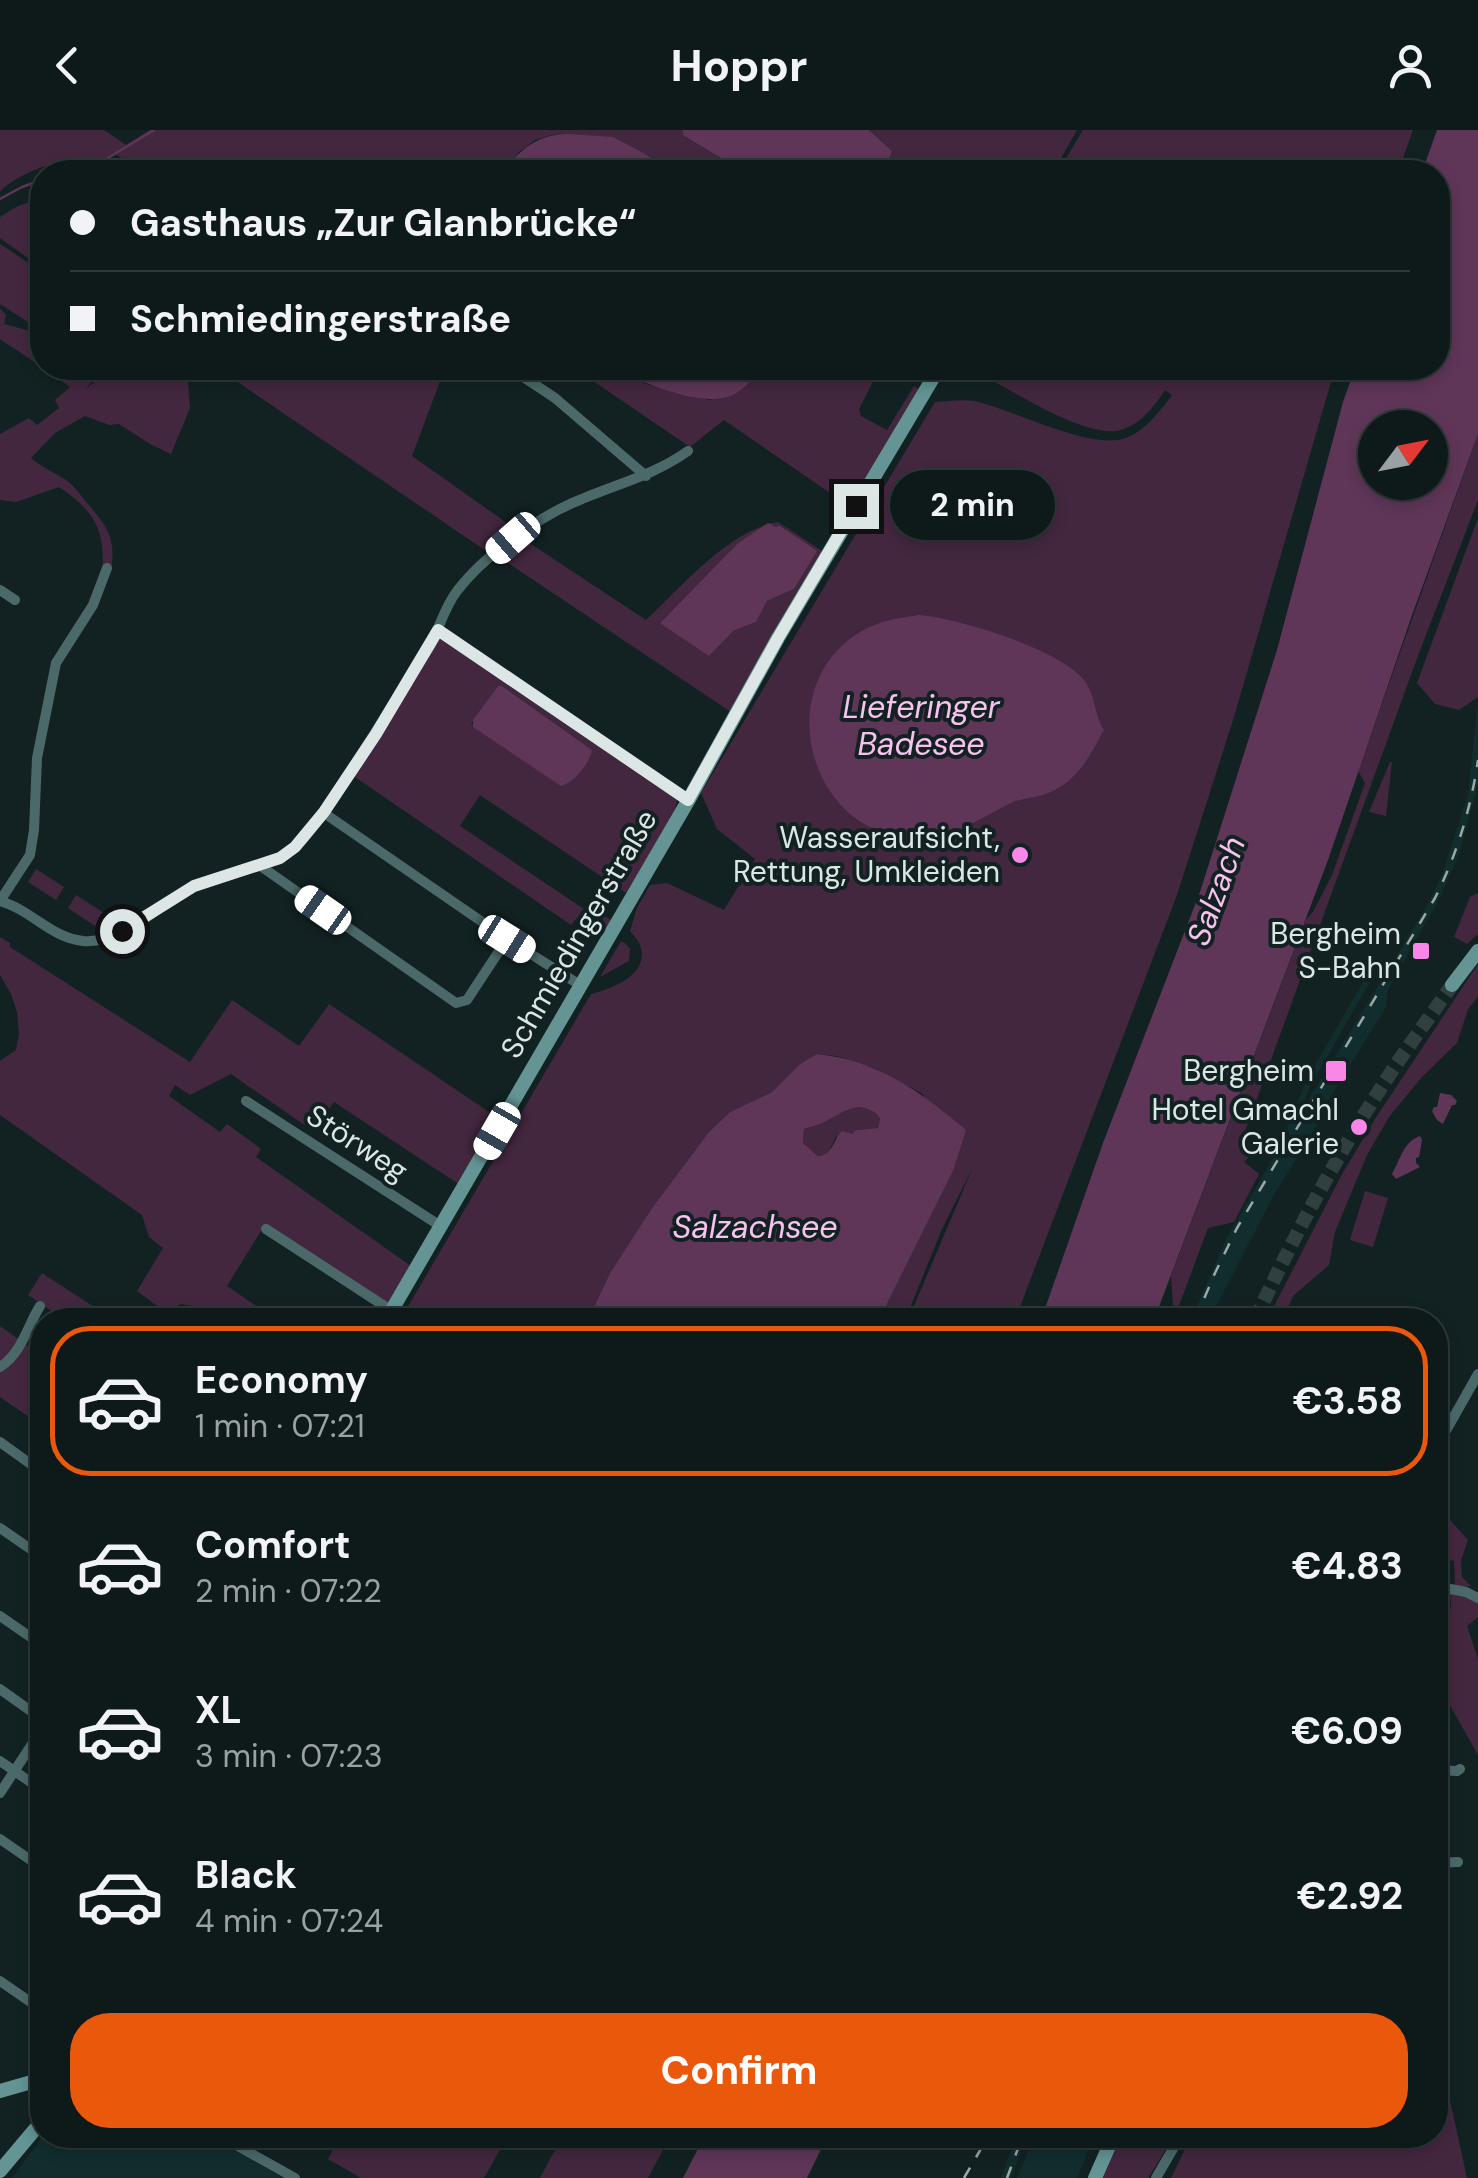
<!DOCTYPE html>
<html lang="en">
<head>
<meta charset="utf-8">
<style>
	:root { --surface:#0e1a1a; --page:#1c2727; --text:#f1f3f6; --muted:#9ba1a2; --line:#2e3839; --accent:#ea580c }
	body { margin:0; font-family:"DM Sans",sans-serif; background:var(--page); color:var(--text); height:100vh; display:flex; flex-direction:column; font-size:38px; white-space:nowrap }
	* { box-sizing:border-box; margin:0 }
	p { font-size:32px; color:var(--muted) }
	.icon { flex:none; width:55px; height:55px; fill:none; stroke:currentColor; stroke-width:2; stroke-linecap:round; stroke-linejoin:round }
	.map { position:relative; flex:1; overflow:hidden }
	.side { position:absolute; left:30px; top:1178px; width:1418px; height:840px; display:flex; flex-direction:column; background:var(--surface); border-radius:40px; box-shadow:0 5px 15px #0003,0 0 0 2px var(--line) }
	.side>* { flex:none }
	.banner { position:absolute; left:30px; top:30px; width:1420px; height:220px; border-radius:40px; box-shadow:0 5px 15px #0003,0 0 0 2px var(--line); display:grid; align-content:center; height:220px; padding:0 40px; background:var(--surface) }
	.needle { width:65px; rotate:58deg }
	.tools { position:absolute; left:1358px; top:280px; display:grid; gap:20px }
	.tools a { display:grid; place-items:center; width:90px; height:90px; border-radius:50%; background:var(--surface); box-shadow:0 5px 15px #0003,0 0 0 2px var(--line); font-size:50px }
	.end { position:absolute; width:45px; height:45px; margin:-22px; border:12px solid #dbe6e5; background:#111; box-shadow:0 0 0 5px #111 }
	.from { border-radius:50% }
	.bubble { position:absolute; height:70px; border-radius:35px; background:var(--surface); box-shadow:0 5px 15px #0003,0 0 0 2px var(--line); font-size:32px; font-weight:700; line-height:70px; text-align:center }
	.car { position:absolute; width:30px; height:60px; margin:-30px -15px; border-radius:12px; box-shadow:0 0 8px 2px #0007; background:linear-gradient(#fff 24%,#345 0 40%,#fff 0 76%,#345 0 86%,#fff 0) }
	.banner b { display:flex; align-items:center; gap:35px; height:95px; font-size:38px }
	.banner b+b { border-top:2px solid var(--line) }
	.banner i { width:25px; height:25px; background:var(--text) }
	ul { padding:18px 0 0; list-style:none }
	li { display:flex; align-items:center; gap:30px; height:150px; margin:0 20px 15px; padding:0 20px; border:5px solid transparent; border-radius:40px }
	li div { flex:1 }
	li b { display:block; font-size:38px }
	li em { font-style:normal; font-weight:700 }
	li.current { border-color:var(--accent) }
	li>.icon { width:90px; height:90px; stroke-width:1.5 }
	.button { display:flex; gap:20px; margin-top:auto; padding:20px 40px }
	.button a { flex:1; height:115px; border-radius:40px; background:var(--accent); color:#fff; font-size:40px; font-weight:700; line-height:115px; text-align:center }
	header { display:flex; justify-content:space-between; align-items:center; height:130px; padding:0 40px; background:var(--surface); font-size:45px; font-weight:700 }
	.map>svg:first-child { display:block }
	.built { fill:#122d2d }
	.green { fill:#43273f; fill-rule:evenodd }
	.water { fill:#5f3658; fill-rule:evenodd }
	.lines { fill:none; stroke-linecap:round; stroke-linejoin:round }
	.stream { stroke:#5f3658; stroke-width:2.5 }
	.secondary-tunnel { stroke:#303f3f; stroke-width:14; stroke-dasharray:14 7; stroke-linecap:butt }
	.street { stroke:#4c6969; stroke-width:10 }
	.secondary { stroke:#649494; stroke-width:14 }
	.rail { stroke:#9ba8a7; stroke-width:2.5; stroke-dasharray:12 12; stroke-linecap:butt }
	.route { stroke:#dbe6e5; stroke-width:12 }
	.poi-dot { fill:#f987e8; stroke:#122222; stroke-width:4 }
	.labels { text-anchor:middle; stroke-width:8; stroke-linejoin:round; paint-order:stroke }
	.poi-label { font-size:30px; fill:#dbe6e5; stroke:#122222; text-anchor:end }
	.street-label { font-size:30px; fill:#dbe6e5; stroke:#122222 }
	.water-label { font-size:32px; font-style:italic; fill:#f8c1ee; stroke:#122222 }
</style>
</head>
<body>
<header><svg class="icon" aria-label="back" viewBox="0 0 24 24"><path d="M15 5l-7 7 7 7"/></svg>Hoppr<svg class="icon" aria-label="person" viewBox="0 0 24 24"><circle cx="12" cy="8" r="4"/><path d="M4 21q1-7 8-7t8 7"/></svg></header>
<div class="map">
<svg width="1478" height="2048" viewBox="0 0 1478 2048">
	<rect width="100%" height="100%" fill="#122222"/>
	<g class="built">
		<polygon points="1478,571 1478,654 1459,724 1437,773 1388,860 1386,877 1328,971 1330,974 1275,1063 1209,1190 1191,1190 1226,1109 1277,1021 1307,949 1374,833 1379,836 1315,948 1307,963 1303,979 1426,777 1442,745 1468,664"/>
		<polygon points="44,2005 207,2005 283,2048 12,2048"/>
		<polygon points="1016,2005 1027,2005 1011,2048 1001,2048"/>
		<polygon points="1035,2005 1095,2005 1077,2048 1017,2048"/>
	</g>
	<g class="green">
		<path d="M0,0H104L126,15L150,0H682L685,7L744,42H679L648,25L567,4L552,5L535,10L519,22L503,42H142L114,23L101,32L121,42H81C77,39 73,34 68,33C51,30 9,49 0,62Z"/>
		<polygon points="869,0 1077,0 1053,42 885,42 892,21"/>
		<polygon points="1083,0 1413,0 1398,42 1058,42"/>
		<polygon points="42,67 42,138 0,108 0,87 16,77"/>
		<polygon points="0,114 42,142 42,201 0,174"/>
		<polygon points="0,178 6,185 4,194 38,203 42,207 42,237 0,209"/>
		<path d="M43,238H84L87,240L101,238L86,259L111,238H172L188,253L190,278L171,324L150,314L119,294L109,295L85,286L55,303L31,328C42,338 54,342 66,350C75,356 81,366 88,374C108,398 116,408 111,440L102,447C106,403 97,382 59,357L16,372L0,370V304L29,288L37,295L59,278L55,270L70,257Z"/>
		<path d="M217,238H445L412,326L514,398L522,408L646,490C681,457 730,399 778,392L825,423L731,582L499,427L489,423ZM780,395L816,422L794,459L767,471L756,492L733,501L660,493L737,414Z"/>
		<polygon points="574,238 613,238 646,254 710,270 759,243 761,238 880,238 859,279 861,286 887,300 914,256 922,261 852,378 724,290 690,317"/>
		<path d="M958,238H1335L1234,587L1177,765L1015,1190H908L973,1037L942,1099L905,1190H879L953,1041L923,964L874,938L836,926L818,924L800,934L772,962L730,982L708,1003L652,1078L610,1143L588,1190H400L591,864C612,859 651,844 640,815C638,810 634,806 630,801L637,778L650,755L667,753L724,780L755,729L717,699L701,663L935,272C947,271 962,269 974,271C1013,279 1089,321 1126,308C1145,301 1161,280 1172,265L1165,260C1154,277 1140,295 1120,300C1088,309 1020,265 991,250L989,252L968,240L966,242Z"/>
		<polygon points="1478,304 1478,370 1419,523 1244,1004 1264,1012 1244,1032 1259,1044 1234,1092 1208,1098 1174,1189 1171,1146 1306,789 1313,782 1332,745 1365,653 1358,641"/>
		<polygon points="1478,388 1478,567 1459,580 1435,574 1417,553"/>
		<path d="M439,507L677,667C679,689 639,742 626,763L480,665L460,696L587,781L593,779L611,790L604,804L577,788L571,795L352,645ZM498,556H502L592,620L471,594Z"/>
		<polygon points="1390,632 1392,632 1386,686 1369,682"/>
		<polygon points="36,739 64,757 56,770 28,752"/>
		<polygon points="1478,763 1478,804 1467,814 1454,807 1470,767"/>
		<polygon points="76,765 104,783 95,796 68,778"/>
		<polygon points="0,807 10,813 10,817 190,932 232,870 299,916 329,874 498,988 457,1053 334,972 313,1001 231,944 190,965 175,955 169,966 220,1002 227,994 261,1019 256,1027 411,1136 387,1175 264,1096 227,1156 277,1190 216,1190 200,1177 180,1174 173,1180 174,1187 178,1190 164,1190 168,1184 137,1161 163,1118 149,1107 142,1085 0,985 0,931 16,920 19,904 17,882 11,864 0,845"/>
		<polygon points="621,811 625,813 630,819 629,831 600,847"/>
		<polygon points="1478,834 1478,867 1468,879 1457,913 1421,948 1389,987 1367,1025 1335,1102 1329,1135 1293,1166 1283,1190 1267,1190 1341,1046 1375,989"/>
		<path d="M859,977C868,979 875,981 880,989L878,998L856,1000L852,1005L836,1007C830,1016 831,1025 818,1026L803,1013L804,999C809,997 814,996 820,994C836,988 840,980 859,977Z"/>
		<polygon points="1365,1061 1388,1068 1373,1117 1350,1110"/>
		<polygon points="42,1143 114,1190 65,1190 28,1165"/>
		<polygon points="0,1196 42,1226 42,1296 0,1267"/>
		<polygon points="1442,1381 1468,1410 1461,1430 1462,1447 1471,1456 1455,1457 1454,1431 1435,1426 1435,1401"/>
		<polygon points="1450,1462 1478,1471 1478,1487 1467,1496 1478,1529 1478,1625 1447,1570 1435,1575 1435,1493 1451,1478"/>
		<polygon points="1444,1943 1467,2048 1171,2048 1192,2005 1435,2005 1435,1984 1440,1984"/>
		<polygon points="341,2005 477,2005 501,2018 484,2048 361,2048 328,2029"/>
		<polygon points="563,2005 671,2005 648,2048 540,2048"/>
		<polygon points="1122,2005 1175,2005 1148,2048 1103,2048"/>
	</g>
	<g class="water">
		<polygon points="682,0 869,0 892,21 885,42 744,42 684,6"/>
		<path d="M1437,0H1478V304L1411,488L1328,730L1154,1190H1041L1103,1013L1200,762L1277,520L1343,272L1355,238H1438V42H1422ZM1375,298H1430V352H1375Z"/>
		<path d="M567,4L613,7L679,42H503C520,19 537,5 567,4Z"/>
		<path d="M613,238H761C755,247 743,260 733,265C701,279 642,252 613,238Z"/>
		<polygon points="768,393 776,397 779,395 817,421 794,459 767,471 756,492 733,501 709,526 660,493 737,414"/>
		<path d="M919,485C958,488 1059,519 1084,550C1096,566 1094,584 1104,600C1088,629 1076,654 1043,665C1031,669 1018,668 1007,675C980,689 954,706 923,708C812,714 766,559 860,502C878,491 898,488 919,485Z"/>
		<path d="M498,556H502L592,620C590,633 574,653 561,656L473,597V590Z"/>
		<path d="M817,924C878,930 921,962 966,1000L953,1041L879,1190H588L610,1143L652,1078L708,1003L730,982L772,962L800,934ZM859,977C868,979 876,981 880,989L878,998L856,1000L852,1004L842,1001C833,1010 833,1025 818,1026L803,1013L804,999C809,997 815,996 820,994C835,988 841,980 859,977Z"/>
		<polygon points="1440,963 1451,965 1457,971 1455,975 1452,975 1443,994 1437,990 1432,981 1434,977 1437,977"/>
		<path d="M1420,1006L1422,1010L1419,1027L1416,1028V1033L1420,1037L1396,1049L1392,1044C1400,1030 1403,1012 1420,1006Z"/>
		<polygon points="705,2005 828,2005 807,2048 683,2048"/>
	</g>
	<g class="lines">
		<g class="stream">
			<polyline points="67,42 103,31 154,0"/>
			<polyline points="0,69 22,57 42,50"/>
		</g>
		<path class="secondary-tunnel" d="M1255,1190C1291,1112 1331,1036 1377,964C1400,927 1427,891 1452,855"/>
		<g class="street">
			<polyline points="510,238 555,268 646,346"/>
			<polyline points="0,460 15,470"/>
			<polyline points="438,501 688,671"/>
			<polyline points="324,683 507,809 580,855"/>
			<polyline points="259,735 456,873 467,870 507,809"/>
			<path d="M0,771C30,779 51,808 83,811C125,814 158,774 193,757C221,743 254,741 281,727C300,717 311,699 324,683L430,516C440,497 444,478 457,461C484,425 541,385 582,369C620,353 654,345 688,321"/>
			<polyline points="0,771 30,725 34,700 37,628 56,533 93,475 107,438"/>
			<polyline points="246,971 442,1097"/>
			<polyline points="266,1099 392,1181"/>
			<path d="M0,1237C22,1223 27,1197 40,1176"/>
			<polyline points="0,1312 32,1335"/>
			<polyline points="1435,1320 1478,1244"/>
			<path d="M1435,1351C1442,1365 1440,1378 1435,1392"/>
			<polyline points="0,1398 42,1427"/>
			<polyline points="1435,1456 1466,1462 1478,1468"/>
			<polyline points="0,1486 42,1515"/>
			<polyline points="0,1559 42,1589"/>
			<polyline points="0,1631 42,1660"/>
			<polyline points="1435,1640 1457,1641 1460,1639"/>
			<polyline points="0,1663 42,1599"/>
			<polyline points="0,1709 42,1738"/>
			<polyline points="1435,1733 1458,1732"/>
			<polyline points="0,1851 42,1880"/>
			<polyline points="218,2005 295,2048"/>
			<polyline points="1156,2048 1181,2005"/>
		</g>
		<g class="secondary">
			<polyline points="1452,855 1478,821"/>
			<polyline points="386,1190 688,671 778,508 939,238"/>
			<polyline points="0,1961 42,1949"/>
			<polyline points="0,2041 42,1991"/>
			<polyline points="1095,2048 1114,2005"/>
		</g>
		<g class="rail">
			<path d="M1195,1190L1215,1143L1237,1098L1435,768C1457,724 1471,678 1478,630"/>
			<polyline points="964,2048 989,2005"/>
			<polyline points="1007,2048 1023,2005"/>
		</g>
	</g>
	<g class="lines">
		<polyline class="route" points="122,801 194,756 280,728 295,717 324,682 376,604 438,500 688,670 778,508 856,376"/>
	</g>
	<g class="poi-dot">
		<circle cx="1020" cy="725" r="10"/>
		<rect x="1411" y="811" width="20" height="20" rx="5"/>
		<rect x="1324" y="929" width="24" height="24" rx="5"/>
		<circle cx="1359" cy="997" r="10"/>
	</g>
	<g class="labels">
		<g class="poi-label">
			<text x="1000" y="718">Wasseraufsicht,<tspan x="1000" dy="34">Rettung, Umkleiden</tspan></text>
			<text x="1401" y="814">Bergheim<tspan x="1401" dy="34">S-Bahn</tspan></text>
			<text x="1314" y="951">Bergheim</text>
			<text x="1339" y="990">Hotel Gmachl<tspan x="1339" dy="34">Galerie</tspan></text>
		</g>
		<g class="street-label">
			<text transform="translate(579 804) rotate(-60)" y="10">Schmiedingerstraße</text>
			<text transform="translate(357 1013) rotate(33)" y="10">Störweg</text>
		</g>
		<g class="water-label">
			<text x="921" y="588">Lieferinger<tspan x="921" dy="37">Badesee</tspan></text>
			<text transform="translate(1216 761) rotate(-70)" y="11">Salzach</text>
			<text x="755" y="1108">Salzachsee</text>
		</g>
	</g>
</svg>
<div class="tools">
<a><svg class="needle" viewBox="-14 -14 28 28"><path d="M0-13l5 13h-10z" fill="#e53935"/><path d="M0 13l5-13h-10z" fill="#9ba1a2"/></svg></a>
</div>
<i class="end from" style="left:122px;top:801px"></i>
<i class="end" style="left:856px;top:376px"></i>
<div class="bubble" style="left:890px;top:340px;width:165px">2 min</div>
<i class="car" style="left:513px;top:408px;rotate:229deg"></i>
<i class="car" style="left:323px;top:780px;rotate:305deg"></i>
<i class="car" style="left:507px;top:809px;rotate:122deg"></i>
<i class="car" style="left:497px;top:1001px;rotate:210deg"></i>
<div class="banner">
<b><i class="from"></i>Gasthaus „Zur Glanbrücke“</b>
<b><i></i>Schmiedingerstraße</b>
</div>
<section class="side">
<ul>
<li class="current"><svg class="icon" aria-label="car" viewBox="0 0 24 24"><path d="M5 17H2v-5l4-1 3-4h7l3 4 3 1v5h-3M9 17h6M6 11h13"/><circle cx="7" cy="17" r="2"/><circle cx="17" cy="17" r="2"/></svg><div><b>Economy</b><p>1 min · 07:21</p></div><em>€3.58</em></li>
<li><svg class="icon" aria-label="car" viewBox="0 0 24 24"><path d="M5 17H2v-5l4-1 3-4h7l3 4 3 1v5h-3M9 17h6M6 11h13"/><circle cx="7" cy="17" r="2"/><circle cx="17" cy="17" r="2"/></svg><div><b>Comfort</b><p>2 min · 07:22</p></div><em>€4.83</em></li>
<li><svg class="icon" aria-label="car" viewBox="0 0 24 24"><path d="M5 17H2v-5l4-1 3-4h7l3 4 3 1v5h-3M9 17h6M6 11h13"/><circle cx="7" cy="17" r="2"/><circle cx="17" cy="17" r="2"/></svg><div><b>XL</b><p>3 min · 07:23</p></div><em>€6.09</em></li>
<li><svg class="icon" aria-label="car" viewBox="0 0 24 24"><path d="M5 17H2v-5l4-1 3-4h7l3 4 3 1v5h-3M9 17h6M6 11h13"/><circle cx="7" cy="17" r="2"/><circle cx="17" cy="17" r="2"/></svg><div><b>Black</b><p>4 min · 07:24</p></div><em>€2.92</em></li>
</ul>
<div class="button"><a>Confirm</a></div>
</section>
</div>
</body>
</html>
